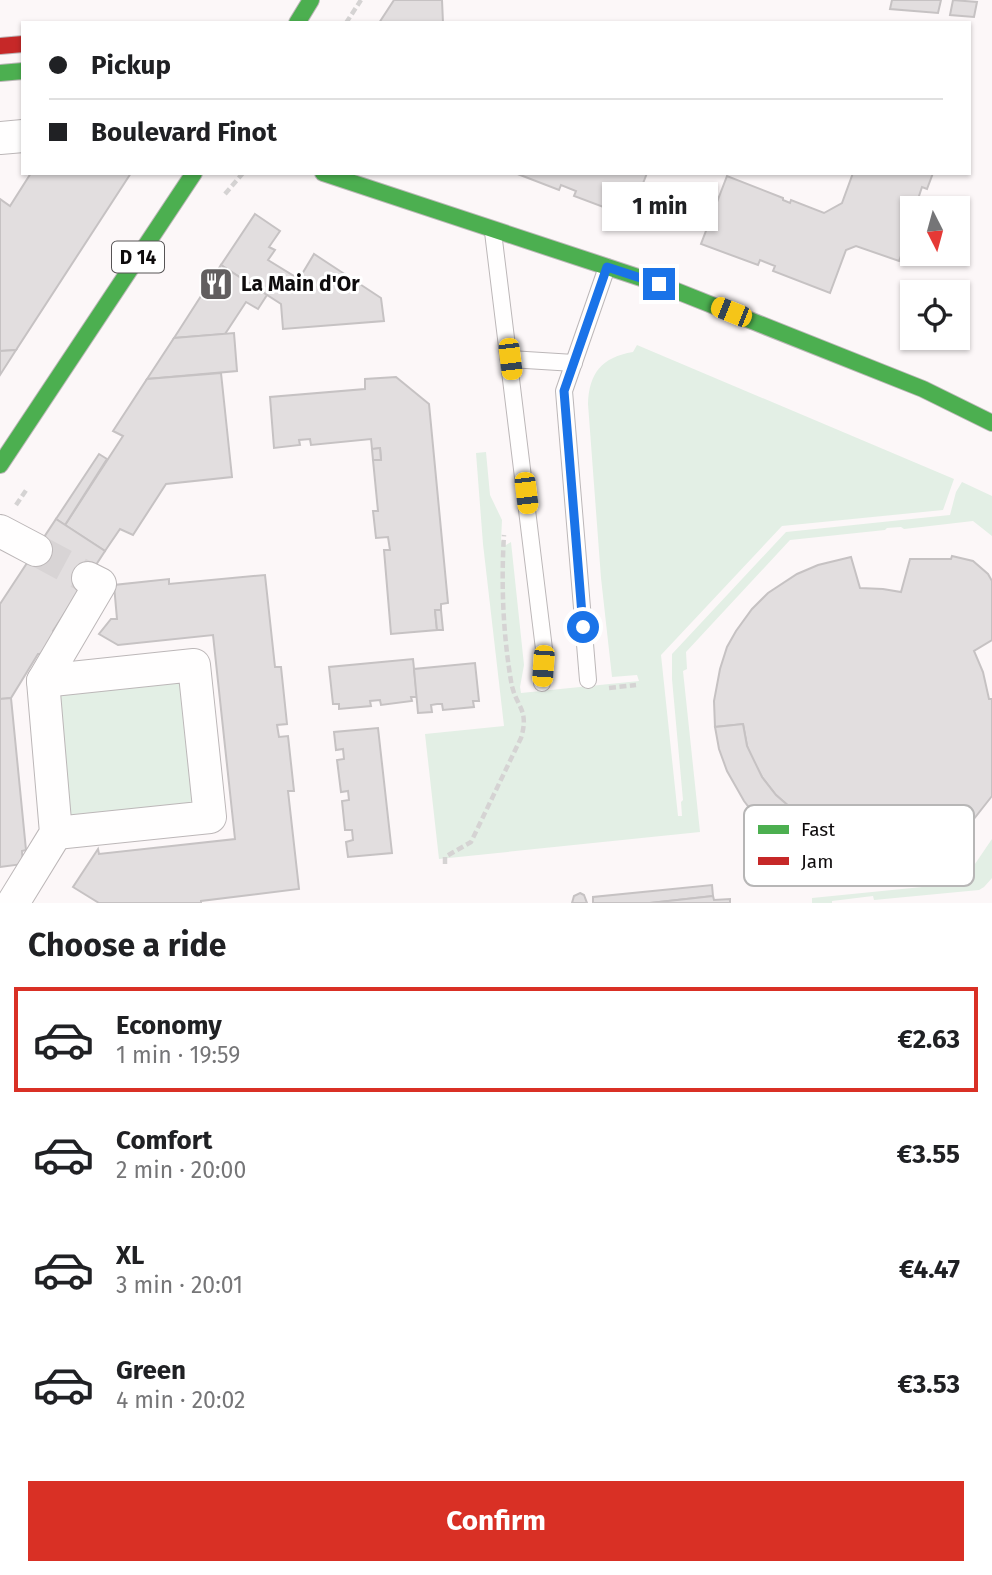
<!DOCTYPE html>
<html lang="en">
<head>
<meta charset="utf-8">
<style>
	:root { --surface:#fff; --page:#f6f6f6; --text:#202124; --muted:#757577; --line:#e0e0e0; --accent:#d93025 }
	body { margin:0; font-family:"Fira Sans",sans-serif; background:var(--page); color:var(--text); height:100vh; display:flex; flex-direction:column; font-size:26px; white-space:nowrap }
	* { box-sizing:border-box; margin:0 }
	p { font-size:23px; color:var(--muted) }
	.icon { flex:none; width:38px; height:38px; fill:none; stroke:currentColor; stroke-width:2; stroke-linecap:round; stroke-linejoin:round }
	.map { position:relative; height:903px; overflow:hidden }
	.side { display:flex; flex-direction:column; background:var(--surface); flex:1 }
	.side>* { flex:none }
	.top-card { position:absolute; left:21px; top:21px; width:950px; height:154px; border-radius:0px; box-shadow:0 2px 5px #0004; display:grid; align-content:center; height:154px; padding:0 28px; background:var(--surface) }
	.needle { width:46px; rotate:174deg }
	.buttons { position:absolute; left:900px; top:196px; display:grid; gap:14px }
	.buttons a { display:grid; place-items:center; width:70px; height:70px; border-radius:0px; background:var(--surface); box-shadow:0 2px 5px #0004; font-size:35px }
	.end { position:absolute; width:32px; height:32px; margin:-16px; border:9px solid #1a73e8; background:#fff; box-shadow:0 0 0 4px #fff }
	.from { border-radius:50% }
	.bubble { position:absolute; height:49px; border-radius:0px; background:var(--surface); box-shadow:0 2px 5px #0004; font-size:23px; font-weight:700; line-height:49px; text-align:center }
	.car { position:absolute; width:21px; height:42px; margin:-21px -10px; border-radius:9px; box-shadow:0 0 5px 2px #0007; background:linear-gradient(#f5c518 24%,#345 0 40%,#f5c518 0 76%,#345 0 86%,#f5c518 0) }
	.top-card b { display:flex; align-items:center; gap:24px; height:66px; font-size:26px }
	.top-card b+b { border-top:2px solid var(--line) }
	.top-card i { width:18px; height:18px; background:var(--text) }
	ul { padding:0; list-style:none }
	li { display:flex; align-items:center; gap:21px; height:105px; margin:0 14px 10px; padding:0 14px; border:4px solid transparent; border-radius:0px }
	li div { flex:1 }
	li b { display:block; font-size:26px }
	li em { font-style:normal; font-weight:700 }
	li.active { border-color:var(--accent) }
	li>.icon { width:63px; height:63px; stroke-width:1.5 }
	h2 { padding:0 28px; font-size:32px; line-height:84px }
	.action { display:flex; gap:14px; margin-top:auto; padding:14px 28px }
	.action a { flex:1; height:80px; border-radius:0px; background:var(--accent); color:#fff; font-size:28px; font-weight:700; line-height:80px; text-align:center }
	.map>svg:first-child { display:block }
	.green { fill:#e3efe5 }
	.building { fill:#e2dedf; stroke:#c6c2c3; stroke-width:2 }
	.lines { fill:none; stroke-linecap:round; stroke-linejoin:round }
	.street-tunnel { stroke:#d8d4d5; stroke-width:32; stroke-dasharray:32 16; stroke-linecap:butt }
	.lane-casing { stroke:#bcb7b8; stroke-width:18 }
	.street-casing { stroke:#bcb7b8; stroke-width:34 }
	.fast-casing { stroke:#bcb7b8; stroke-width:18 }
	.jam-casing { stroke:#bcb7b8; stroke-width:18 }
	.path { stroke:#d5d3d3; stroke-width:4.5; stroke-dasharray:7 3.5; stroke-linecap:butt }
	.lane { stroke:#fffefe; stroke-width:16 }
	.street { stroke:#fffefe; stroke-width:32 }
	.fast { stroke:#4caf50; stroke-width:16 }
	.jam { stroke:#c62828; stroke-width:16 }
	.route { stroke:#1a73e8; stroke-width:9 }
	.labels { text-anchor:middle; stroke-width:6; stroke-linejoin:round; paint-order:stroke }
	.shield { fill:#fff; stroke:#565455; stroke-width:2 }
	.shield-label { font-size:19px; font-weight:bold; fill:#0e0b0c }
	.poi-label { font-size:21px; font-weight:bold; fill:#0e0b0c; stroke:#fff; text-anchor:start }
	.key { fill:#fff; stroke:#b7b6b6; stroke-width:2 }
	.key-label { font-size:19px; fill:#0e0b0c }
</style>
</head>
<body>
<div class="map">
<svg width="992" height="903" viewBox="0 0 992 903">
	<rect width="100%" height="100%" fill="#fcf7f8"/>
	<g class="green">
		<path d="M637,345L954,479L943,510L782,526L661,655L678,816H682L681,802L683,800L672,679V654L786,532L950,515L956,492L962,482L992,496V536L973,521L904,529L901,527L887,528L885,530L790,540L686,652L687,669L683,671L700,832L439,859L425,734L504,726L483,544L476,453L486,452L490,495L502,520L501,541L506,545L511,542L524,665L520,687L521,693L639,681L637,675L612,677L601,578L588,404C589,373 602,357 633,352Z"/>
		<polygon points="194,665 210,817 56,833 43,681"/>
		<polygon points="992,839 992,878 984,887 979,890 874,900 873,896 832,901 832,903 812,903 812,898 962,883"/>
	</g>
	<g class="building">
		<polygon points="394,0 442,0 443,23 379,23"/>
		<polygon points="892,0 941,0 938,13 890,9"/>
		<polygon points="953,0 977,2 974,17 950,15"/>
		<polygon points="31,173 131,173 16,350 0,351 0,199 10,206"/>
		<polygon points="515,173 647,173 630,217 574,196 576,191 561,185 559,190"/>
		<polygon points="853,173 933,173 927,189 922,187 917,202 921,204 919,208 912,208 912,228 899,261 856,246 846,250 830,293 773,271 775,266 760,260 758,265 701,244 727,176 783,198 783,200 790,203 791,200 824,213 842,203"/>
		<polygon points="255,214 280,231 269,247 275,250 268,260 299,279 314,254 381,298 384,321 283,329 281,304 221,265"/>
		<polygon points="221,265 267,295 258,309 246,302 225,334 174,338"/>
		<polygon points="234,333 237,371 147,379 174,338"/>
		<polygon points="16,350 0,375 0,351"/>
		<polygon points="221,373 232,477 166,484 133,535 120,529 105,551 65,525 123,436 113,431 147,379"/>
		<polygon points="396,377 429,404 448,603 441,604 441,610 435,610 437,630 391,634 384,550 390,550 388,537 376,538 373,511 378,511 373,460 381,460 380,448 372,449 371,439 311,445 310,439 299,440 300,445 274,448 270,397 365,389 365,379"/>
		<polygon points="380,448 381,460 373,460 372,449"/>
		<polygon points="99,454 107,459 65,525 56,519"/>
		<polygon points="56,519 105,551 53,631 56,653 38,654 11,698 0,699 0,604"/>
		<polygon points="952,556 973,561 988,574 992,581 992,640 974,651 983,672 989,699 992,699 992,796 973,820 946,841 915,856 882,863 879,837 848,835 815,825 793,810 776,795 762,777 751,757 747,746 743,724 715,727 714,701 720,669 727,647 736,631 752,609 768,593 797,574 818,565 851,557 860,588 883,589 901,592 910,559 951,559"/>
		<polygon points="265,575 275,667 281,667 287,724 277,725 279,737 288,736 294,791 288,791 299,889 201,901 201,903 99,903 73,887 98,849 99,854 235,839 213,635 118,645 99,634 111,619 117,619 114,585 169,579 169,584"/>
		<polygon points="435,610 441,610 443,630 437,630"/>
		<polygon points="413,659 417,697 411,697 412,701 381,705 380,700 370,701 371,706 339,709 339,704 333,704 329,667"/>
		<polygon points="475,663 479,701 473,701 474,707 443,710 442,704 437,704 431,705 432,712 418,713 414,669"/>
		<polygon points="11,698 26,850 22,851 23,864 0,867 0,699"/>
		<polygon points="743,724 747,746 762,777 776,795 805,820 794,845 776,833 751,810 744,801 727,771 719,749 715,727"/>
		<polygon points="378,728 392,853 348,857 346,842 353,840 352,830 345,830 342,801 349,800 348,791 341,792 337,760 344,759 343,749 336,750 334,732"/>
		<polygon points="712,885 713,896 650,903 593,903 593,897"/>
		<polygon points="580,893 584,895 587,903 572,903 574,896"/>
		<polygon points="713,896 714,900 730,899 730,903 650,903"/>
	</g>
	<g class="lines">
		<polyline class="street-tunnel" points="36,550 88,578"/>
		<g class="lane-casing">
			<g id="lane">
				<polyline points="493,232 544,649 542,683"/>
				<polyline points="510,359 574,363"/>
				<polyline points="588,680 564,391 607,267"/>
			</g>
		</g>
		<g class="street-casing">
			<g id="street">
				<polyline points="0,138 23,136"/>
				<polyline points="0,531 36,550"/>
				<polyline points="43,681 194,665 210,817 56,833"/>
				<polyline points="13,903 56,833 43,681 100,584 88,578"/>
			</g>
		</g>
		<g class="fast-casing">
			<g id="fast">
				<polyline points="297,23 311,0"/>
				<polyline points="0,73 23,71"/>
				<polyline points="323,173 659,284 923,389 992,423"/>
				<polyline points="0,465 194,173"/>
			</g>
		</g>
		<g class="jam-casing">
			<polyline id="jam" points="0,46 23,44"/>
		</g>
		<g class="path">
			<polyline points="346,23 361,0"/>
			<polyline points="225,194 243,173"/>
			<polyline points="16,505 27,489"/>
			<polyline points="609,688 636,685"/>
			<path d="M445,864V857L471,842L521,738C530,708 515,707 511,681C503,633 501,584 504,535"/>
		</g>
		<use href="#lane" class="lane"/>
		<use href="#street" class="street"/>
		<use href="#fast" class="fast"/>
		<use href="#jam" class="jam"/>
	</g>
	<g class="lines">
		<polyline class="route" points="583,627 564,391 607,267 659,284"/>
	</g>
	<defs>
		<g id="restaurant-square" transform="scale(1.75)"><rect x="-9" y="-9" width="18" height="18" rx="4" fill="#615e5f" stroke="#fff"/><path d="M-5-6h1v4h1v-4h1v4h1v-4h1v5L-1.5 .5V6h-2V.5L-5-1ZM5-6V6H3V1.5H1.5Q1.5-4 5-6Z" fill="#fff"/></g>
	</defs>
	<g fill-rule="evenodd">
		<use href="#restaurant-square" x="216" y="284"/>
	</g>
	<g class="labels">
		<rect class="shield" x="112" y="241.5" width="52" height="31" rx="5"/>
		<g class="shield-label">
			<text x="138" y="264">D 14</text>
		</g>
		<g class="poi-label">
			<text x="241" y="291">La Main d'Or</text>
		</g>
	</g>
	<rect x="744" y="805" width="230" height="81" rx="10" class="key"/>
	<rect x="758" y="825" width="31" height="9" fill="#4caf50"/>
	<rect x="758" y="857" width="31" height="8" fill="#c62828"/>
	<g class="key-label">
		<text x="801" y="836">Fast</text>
		<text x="801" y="868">Jam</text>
	</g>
</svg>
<div class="buttons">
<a><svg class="needle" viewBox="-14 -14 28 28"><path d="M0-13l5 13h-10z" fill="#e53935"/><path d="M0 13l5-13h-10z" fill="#757577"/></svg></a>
<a><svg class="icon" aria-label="locate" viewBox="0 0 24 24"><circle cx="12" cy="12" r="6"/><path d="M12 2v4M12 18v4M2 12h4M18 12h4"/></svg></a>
</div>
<i class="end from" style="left:583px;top:627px"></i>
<i class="end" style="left:659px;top:284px"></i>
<div class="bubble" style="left:602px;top:182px;width:116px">1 min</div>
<i class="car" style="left:731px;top:312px;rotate:292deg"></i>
<i class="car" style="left:510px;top:359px;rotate:173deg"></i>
<i class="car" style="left:526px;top:493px;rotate:173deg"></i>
<i class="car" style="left:543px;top:666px;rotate:184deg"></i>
<div class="top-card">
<b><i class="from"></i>Pickup</b>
<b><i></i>Boulevard Finot</b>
</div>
</div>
<section class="side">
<h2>Choose a ride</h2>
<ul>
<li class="active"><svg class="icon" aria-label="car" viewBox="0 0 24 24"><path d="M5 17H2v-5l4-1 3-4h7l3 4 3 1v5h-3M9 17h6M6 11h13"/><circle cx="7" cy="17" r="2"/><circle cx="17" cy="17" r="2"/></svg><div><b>Economy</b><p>1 min · 19:59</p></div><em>€2.63</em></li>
<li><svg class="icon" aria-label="car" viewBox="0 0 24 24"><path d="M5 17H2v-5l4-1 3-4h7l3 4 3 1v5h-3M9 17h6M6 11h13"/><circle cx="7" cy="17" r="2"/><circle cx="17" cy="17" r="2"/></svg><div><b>Comfort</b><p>2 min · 20:00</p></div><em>€3.55</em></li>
<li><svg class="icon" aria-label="car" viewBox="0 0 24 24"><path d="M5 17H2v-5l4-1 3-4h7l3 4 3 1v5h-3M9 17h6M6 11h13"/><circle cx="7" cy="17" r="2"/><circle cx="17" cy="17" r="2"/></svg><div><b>XL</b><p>3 min · 20:01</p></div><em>€4.47</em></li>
<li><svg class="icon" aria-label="car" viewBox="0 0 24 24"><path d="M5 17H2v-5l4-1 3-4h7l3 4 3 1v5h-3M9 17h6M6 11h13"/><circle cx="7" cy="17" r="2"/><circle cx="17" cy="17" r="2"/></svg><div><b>Green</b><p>4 min · 20:02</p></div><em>€3.53</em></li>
</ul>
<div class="action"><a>Confirm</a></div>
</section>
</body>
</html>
